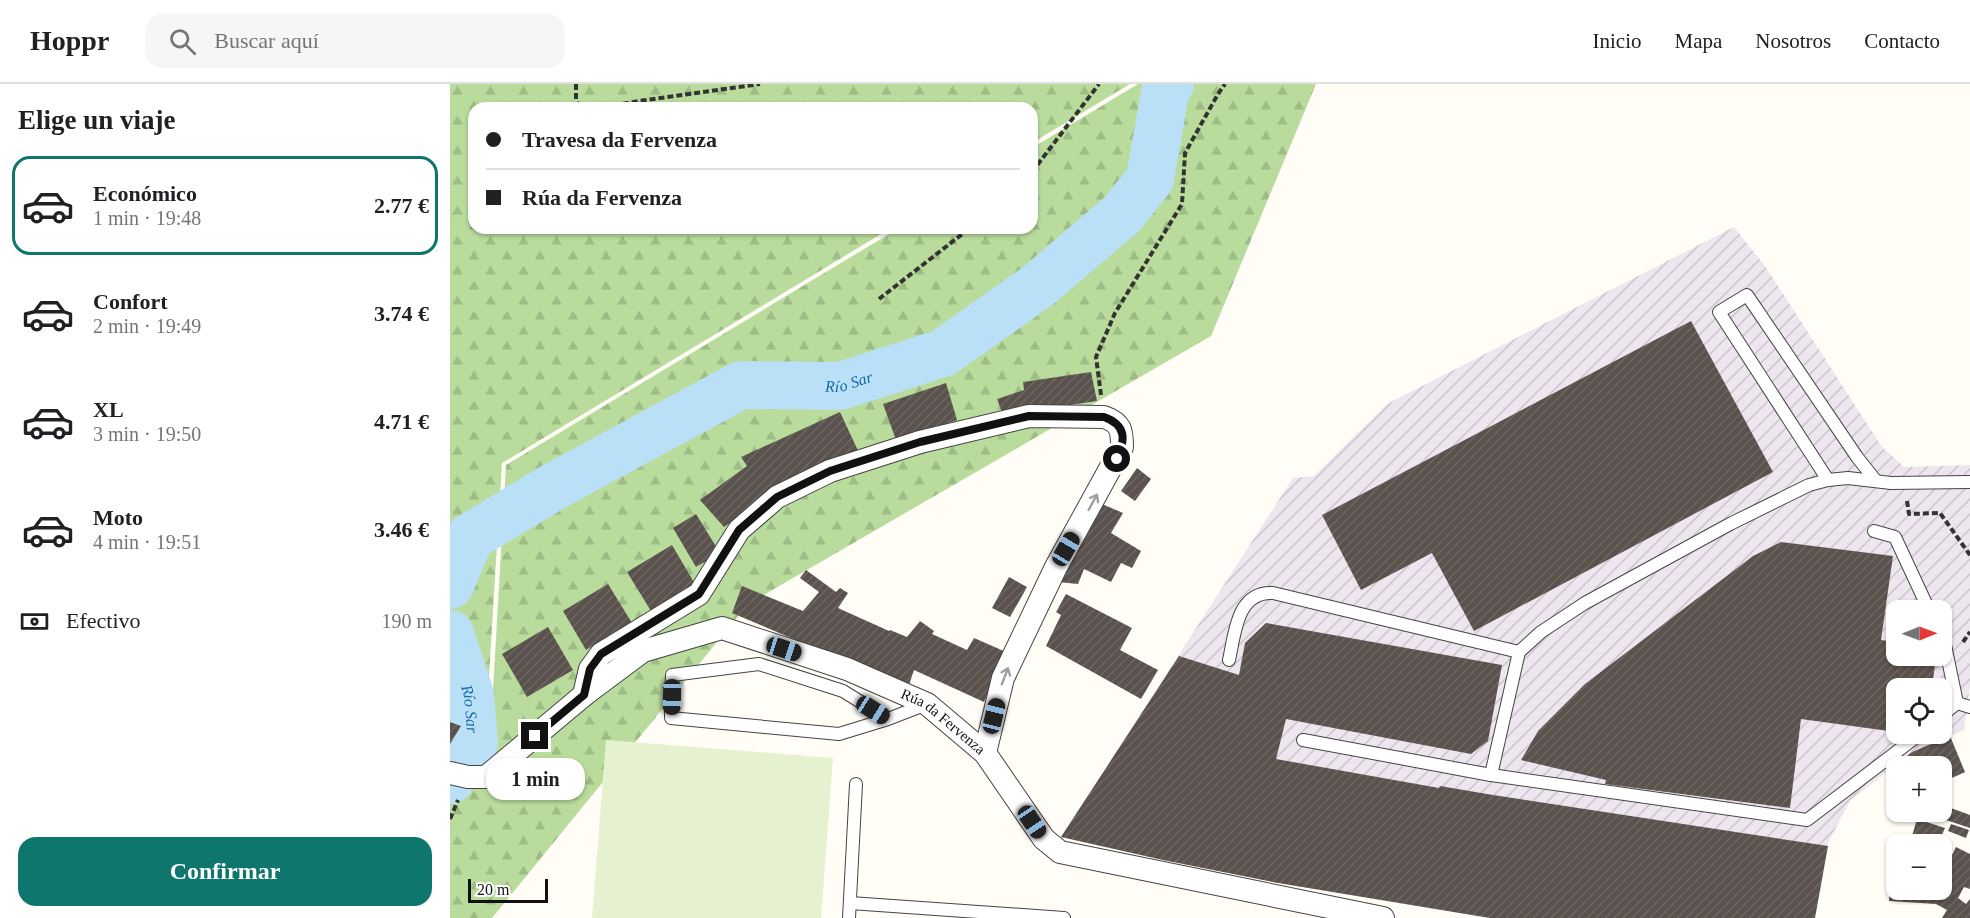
<!DOCTYPE html>
<html lang="es">
<head>
<meta charset="utf-8">
<style>
	:root { --surface:#fff; --page:#f6f6f6; --text:#202124; --muted:#757577; --line:#e0e0e0; --accent:#0f766e }
	body { margin:0; font-family:"Times New Roman",serif; background:var(--page); color:var(--text); height:100vh; display:flex; flex-direction:column; font-size:22px; white-space:nowrap }
	* { box-sizing:border-box; margin:0 }
	p { font-size:20px; color:var(--muted) }
	.icon { flex:none; width:33px; height:33px; fill:none; stroke:currentColor; stroke-width:2; stroke-linecap:round; stroke-linejoin:round }
	.map { position:relative; flex:1; overflow:hidden }
	.drawer { display:flex; flex-direction:column; background:var(--surface); width:450px }
	.drawer>* { flex:none }
	.banner { position:absolute; left:18px; top:18px; width:570px; height:132px; border-radius:18px; box-shadow:0 2px 4px #0004; display:grid; align-content:center; height:132px; padding:0 18px; background:var(--surface) }
	.needle { width:39px; rotate:89deg }
	.tools { position:absolute; left:1436px; top:516px; display:grid; gap:12px }
	.tools a { display:grid; place-items:center; width:66px; height:66px; border-radius:12px; background:var(--surface); box-shadow:0 2px 4px #0004; font-size:30px }
	.scale { position:absolute; left:18px; bottom:15px; width:80px; box-sizing:border-box; padding-left:6px; border:3px solid #111; border-top:0; font-size:16px; line-height:21px; white-space:nowrap; color:#111; -webkit-text-stroke:4px #fff; paint-order:stroke }
	.end { position:absolute; width:27px; height:27px; margin:-14px; border:8px solid #111; background:#fff; box-shadow:0 0 0 3px #fff }
	.from { border-radius:50% }
	.bubble { position:absolute; height:42px; border-radius:18px; background:var(--surface); box-shadow:0 2px 4px #0004; font-size:20px; font-weight:700; line-height:42px; text-align:center }
	.car { position:absolute; width:18px; height:36px; margin:-18px -9px; border-radius:8px; box-shadow:0 0 4px 2px #0007; background:linear-gradient(#222 24%,#8ab4d8 0 40%,#222 0 76%,#8ab4d8 0 86%,#222 0) }
	.banner b { display:flex; align-items:center; gap:21px; height:57px; font-size:22px }
	.banner b+b { border-top:2px solid var(--line) }
	.banner i { width:15px; height:15px; background:var(--text) }
	ul { padding:0; list-style:none }
	li { display:flex; align-items:center; gap:18px; height:99px; margin:0 12px 9px; padding:0 6px; border:3px solid transparent; border-radius:18px }
	li div { flex:1 }
	li b { display:block; font-size:22px }
	li em { font-style:normal; font-weight:700 }
	li.selected { border-color:var(--accent) }
	li>.icon { width:54px; height:54px; stroke-width:1.5 }
	h2 { padding:0 18px; font-size:27px; line-height:72px }
	.pay { display:flex; align-items:center; gap:15px; height:66px; padding:0 18px; font-size:22px }
	.pay p { margin-inline-start:auto }
	.button { display:flex; gap:12px; margin-top:auto; padding:12px 18px }
	.button a { flex:1; height:69px; border-radius:18px; background:var(--accent); color:#fff; font-size:24px; font-weight:700; line-height:69px; text-align:center }
	header { display:flex; align-items:center; gap:36px; box-sizing:border-box; height:84px; padding:0 30px; background:var(--surface); border-bottom:2px solid var(--line) }
	header strong { font-size:28px }
	nav { display:flex; gap:33px; margin-inline-start:auto; font-size:21px }
	.search { width:420px; height:54px; background:var(--page); display:flex; align-items:center; gap:15px; box-sizing:border-box; padding:0 21px; border-radius:18px; color:var(--muted); font-size:22px }
	main { display:flex; flex:1; min-height:0 }
	.map>svg:first-child { display:block }
	.industrial { fill:url(#industrial-furrows); fill-rule:evenodd }
	.forest { fill:url(#forest-firs) }
	.pitch { fill:#e6f2cf }
	.lines { fill:none; stroke-linecap:round; stroke-linejoin:round }
	.river { stroke:#b9e0f7; stroke-width:48 }
	.building { fill:url(#building-hatch) }
	.lane-casing { stroke:#444; stroke-width:14 }
	.street-casing { stroke:#444; stroke-width:24 }
	.path { stroke:#333; stroke-width:4; stroke-dasharray:6 3; stroke-linecap:butt }
	.lane { stroke:#fff; stroke-width:12 }
	.street { stroke:#fff; stroke-width:22 }
	.oneway { stroke:#a0a0a0 }
	.route { stroke:#111; stroke-width:8 }
	.labels { text-anchor:middle; stroke-width:6; stroke-linejoin:round; paint-order:stroke }
	.street-label { font-size:15px; fill:#111; stroke:#fff }
	.water-label { font-size:16px; font-style:italic; fill:#1768a6; stroke:#fff }
</style>
</head>
<body>
<header>
<strong>Hoppr</strong>
<div class="search"><svg class="icon" aria-label="search" viewBox="0 0 24 24"><circle cx="10" cy="10" r="6"/><path d="M15 15l6 6"/></svg>Buscar aquí</div>
<nav><a>Inicio</a><a>Mapa</a><a>Nosotros</a><a>Contacto</a></nav>
</header>
<main>
<section class="drawer">
<h2>Elige un viaje</h2>
<ul>
<li class="selected"><svg class="icon" aria-label="car" viewBox="0 0 24 24"><path d="M5 17H2v-5l4-1 3-4h7l3 4 3 1v5h-3M9 17h6M6 11h13"/><circle cx="7" cy="17" r="2"/><circle cx="17" cy="17" r="2"/></svg><div><b>Económico</b><p>1 min · 19:48</p></div><em>2.77 €</em></li>
<li><svg class="icon" aria-label="car" viewBox="0 0 24 24"><path d="M5 17H2v-5l4-1 3-4h7l3 4 3 1v5h-3M9 17h6M6 11h13"/><circle cx="7" cy="17" r="2"/><circle cx="17" cy="17" r="2"/></svg><div><b>Confort</b><p>2 min · 19:49</p></div><em>3.74 €</em></li>
<li><svg class="icon" aria-label="car" viewBox="0 0 24 24"><path d="M5 17H2v-5l4-1 3-4h7l3 4 3 1v5h-3M9 17h6M6 11h13"/><circle cx="7" cy="17" r="2"/><circle cx="17" cy="17" r="2"/></svg><div><b>XL</b><p>3 min · 19:50</p></div><em>4.71 €</em></li>
<li><svg class="icon" aria-label="car" viewBox="0 0 24 24"><path d="M5 17H2v-5l4-1 3-4h7l3 4 3 1v5h-3M9 17h6M6 11h13"/><circle cx="7" cy="17" r="2"/><circle cx="17" cy="17" r="2"/></svg><div><b>Moto</b><p>4 min · 19:51</p></div><em>3.46 €</em></li>
</ul>
<div class="pay"><svg class="icon" aria-label="cash" viewBox="0 0 24 24"><path d="M3 7h18v10H3z"/><circle cx="12" cy="12" r="2"/></svg>Efectivo<p>190 m</p></div>
<div class="button"><a>Confirmar</a></div>
</section>
<div class="map">
<svg width="1520" height="834" viewBox="0 0 1520 834">
	<defs>
		<pattern id="industrial-furrows" width="10" height="10" patternUnits="userSpaceOnUse" patternTransform="scale(1.5)"><rect width="10" height="10" fill="#eee6ef"/><path d="M-1 1l2-2M0 10L10 0M9 11l2-2" fill="none" stroke="#cbc4cc"/></pattern>
		<pattern id="forest-firs" width="22" height="20" patternUnits="userSpaceOnUse" patternTransform="scale(1.5)"><rect width="22" height="20" fill="#b9dc9c"/><path d="M5 1l3.5 6h-7zM16 11l3.5 6h-7z" fill="#9ebc85"/></pattern>
		<pattern id="building-hatch" width="6" height="6" patternUnits="userSpaceOnUse" patternTransform="scale(1.5)"><rect width="6" height="6" fill="#5a524d"/><path d="M-1 1l2-2M0 6l6-6M5 7l2-2" fill="none" stroke="#6d6662"/></pattern>
	</defs>
	<rect width="100%" height="100%" fill="#fffdf5"/>
	<path class="industrial" d="M1284,143L1315,182L1432,363L1454,383L1520,381V602L1514,646L1462,668L1400,717L1378,759L1365,834H1040L828,799L713,776L611,753L843,394L864,392L937,320ZM1446,526H1491V572H1446ZM1446,604H1491V650H1446Z"/>
	<polygon class="forest" points="0,0 680,0 582,59 582,24 24,24 24,144 441,144 52,379 38,609 43,606 56,381 449,144 582,144 582,64 688,0 866,0 761,252 298,520 42,834 0,834"/>
	<polygon class="pitch" points="156,656 383,674 371,834 142,834"/>
	<g class="lines">
		<g class="river">
			<path id="s1" d="M0,501L20,453L103,403L291,301L390,302L493,269L589,201L672,130L700,95L716,3L720,0"/>
			<path id="s2" d="M0,550L20,611L24,658L0,696"/>
		</g>
	</g>
	<g class="building">
		<polygon points="1241,237 1323,388 1024,547 982,469 911,506 872,431"/>
		<polygon points="641,288 647,317 553,331 547,315 574,306 573,298"/>
		<polygon points="496,299 507,336 446,356 433,320"/>
		<polygon points="390,328 410,371 316,414 274,443 250,416 297,382 291,373"/>
		<polygon points="687,384 701,395 685,417 671,407"/>
		<polygon points="652,420 673,429 661,449 691,467 682,484 671,479 661,498 634,485 628,500 608,498"/>
		<polygon points="246,430 270,469 246,483 223,444"/>
		<polygon points="1331,458 1443,472 1431,556 1446,558 1446,572 1486,572 1482,604 1446,604 1446,648 1351,635 1340,724 1155,700 1156,696 1071,676 1088,647 1135,600 1303,472"/>
		<polygon points="222,461 245,500 201,527 177,488"/>
		<polygon points="356,486 386,508 390,504 398,509 388,524 439,547 440,546 457,553 470,537 484,547 482,550 517,566 524,554 556,568 534,618 464,586 459,601 372,567 282,529 292,502 353,527 369,508 350,494"/>
		<polygon points="559,493 577,503 560,533 542,524"/>
		<polygon points="158,500 182,539 136,566 113,527"/>
		<polygon points="616,510 682,544 670,566 708,586 691,615 596,562 611,531 606,528"/>
		<polygon points="816,539 1052,581 1038,657 1021,670 836,635 826,675 989,704 990,702 1043,711 1378,762 1365,834 1040,834 828,799 713,776 611,753 729,572 789,591 795,559"/>
		<polygon points="98,543 123,586 77,613 52,570"/>
		<polygon points="0,638 11,642 0,660"/>
		<polygon points="1500,652 1515,688 1491,699 1491,682 1453,682 1450,678 1462,668"/>
		<polygon points="1498,723 1520,731 1520,744 1493,735"/>
		<polygon points="1467,735 1495,744 1489,758 1462,752"/>
		<polygon points="1501,740 1519,746 1516,754 1498,747"/>
		<polygon points="1506,763 1520,770 1520,805 1514,803 1508,814 1516,820 1520,815 1520,834 1492,834 1497,826 1486,820 1439,817 1440,803 1446,803 1446,806 1491,806 1491,778 1497,781"/>
	</g>
	<g class="lines">
		<g class="lane-casing">
			<g id="lane">
				<polyline points="1378,396 1269,228 1297,211 1407,373 1426,397"/>
				<polyline points="1424,447 1445,453 1479,526"/>
				<polyline points="1491,553 1495,561 1507,619"/>
				<path d="M779,576C785,549 787,507 823,509L1069,568"/>
				<polyline points="1491,632 1507,619 1520,623"/>
				<polyline points="438,635 393,607 309,580 222,591 221,634 389,650 438,635 477,620"/>
				<polyline points="853,656 1041,691 1069,568 1091,548 1135,519 1280,440 1359,401 1378,396 1398,394 1441,399 1520,398"/>
				<polyline points="1041,691 1357,736 1470,650"/>
				<polyline points="400,819 614,834"/>
				<polyline points="399,834 406,700"/>
			</g>
		</g>
		<g class="street-casing">
			<g id="street">
				<path d="M134,611L140,585L151,570L249,510L289,446L327,413L380,387L470,358L579,332L654,333C671,339 672,346 672,363L606,483L553,594L535,669"/>
				<path id="s3" d="M0,689L18,693H36L134,611L193,567L272,544L397,585L477,620L535,669L594,755L610,768L933,834"/>
			</g>
		</g>
		<g class="path">
			<polyline points="126,0 126,16 130,24"/>
			<polyline points="165,24 172,20 189,17 310,0"/>
			<polyline points="582,88 649,0"/>
			<polyline points="429,215 520,144"/>
			<polyline points="651,311 646,273 665,229 732,120 735,69 768,10 775,0"/>
			<polyline points="1457,417 1459,430 1490,429 1520,471"/>
			<polyline points="1513,558 1520,548"/>
			<polyline points="0,735 8,716"/>
		</g>
		<use href="#lane" class="lane"/>
		<use href="#street" class="street"/>
	</g>
	<defs><path id="oneway-shaft" d="M-6 0H5M1.5-3L5.5 0L1.5 3" fill="none" stroke-width="1.6" stroke-linecap="round" stroke-linejoin="round" transform="scale(1.5)"/></defs>
	<g class="oneway">
		<use href="#oneway-shaft" transform="translate(643 418) rotate(-61)"/>
		<use href="#oneway-shaft" transform="translate(555 592) rotate(-69)"/>
	</g>
	<g class="lines">
		<path class="route" d="M85,652L134,611L140,585L151,570L249,510L289,446L327,413L380,387L470,358L579,332L654,333C676,341 676,355 667,375"/>
	</g>
	<g class="labels">
		<g class="street-label">
			<text dy="5" stroke="none"><textPath href="#s3" startOffset="562">Rúa da Fervenza</textPath></text>
		</g>
		<g class="water-label">
			<text dy="6" stroke="none"><textPath href="#s1" startOffset="471">Río Sar</textPath></text>
			<text dy="6" stroke="none"><textPath href="#s2" startOffset="78">Río Sar</textPath></text>
		</g>
	</g>
</svg>
<div class="tools">
<a><svg class="needle" viewBox="-14 -14 28 28"><path d="M0-13l5 13h-10z" fill="#e53935"/><path d="M0 13l5-13h-10z" fill="#757577"/></svg></a>
<a><svg class="icon" aria-label="locate" viewBox="0 0 24 24"><circle cx="12" cy="12" r="6"/><path d="M12 2v4M12 18v4M2 12h4M18 12h4"/></svg></a>
<a>+</a>
<a>−</a>
</div>
<div class="scale">20 m</div>
<i class="end from" style="left:667px;top:375px"></i>
<i class="end" style="left:85px;top:652px"></i>
<div class="bubble" style="left:36px;top:674px;width:99px">1 min</div>
<i class="car" style="left:616px;top:465px;rotate:30deg"></i>
<i class="car" style="left:334px;top:565px;rotate:108deg"></i>
<i class="car" style="left:222px;top:613px;rotate:181deg"></i>
<i class="car" style="left:423px;top:626px;rotate:122deg"></i>
<i class="car" style="left:544px;top:632px;rotate:14deg"></i>
<i class="car" style="left:582px;top:738px;rotate:146deg"></i>
<div class="banner">
<b><i class="from"></i>Travesa da Fervenza</b>
<b><i></i>Rúa da Fervenza</b>
</div>
</div>
</main>
</body>
</html>
